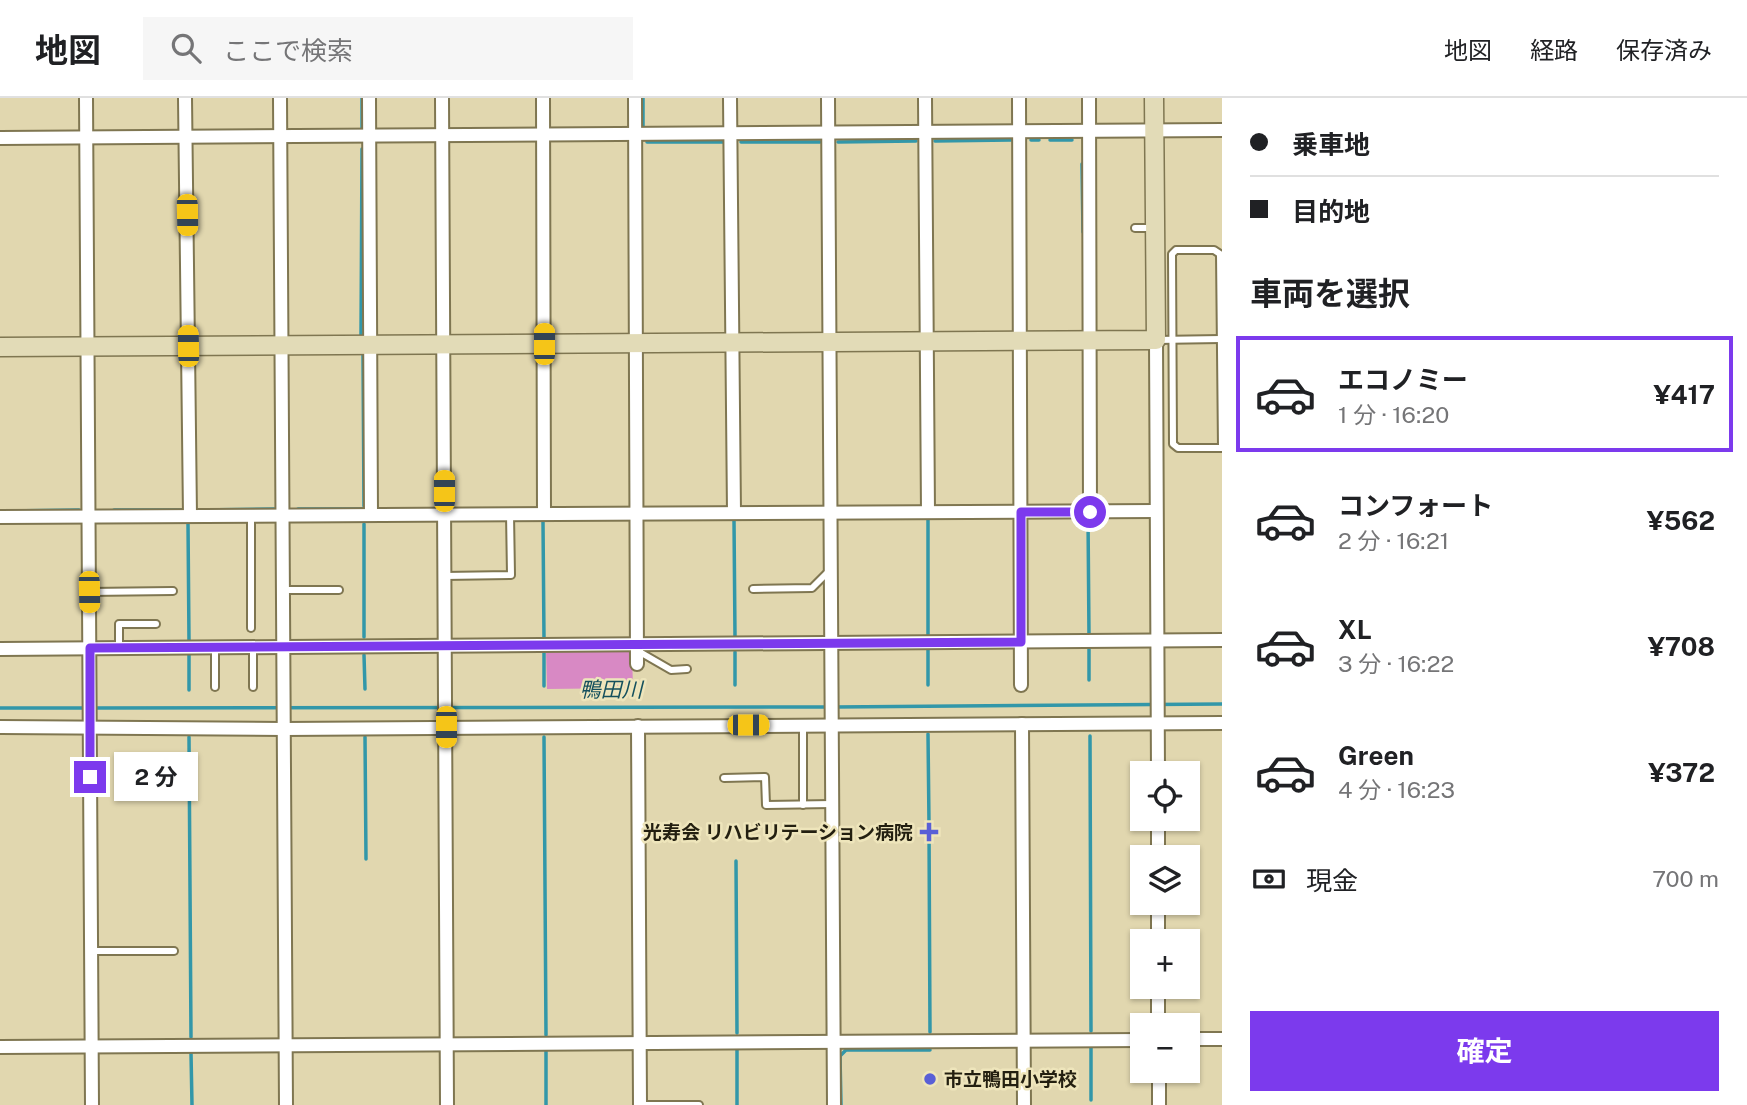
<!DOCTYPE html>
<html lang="ja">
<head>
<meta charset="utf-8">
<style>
	:root { --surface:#fff; --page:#f6f6f6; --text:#202124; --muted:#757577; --line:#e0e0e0; --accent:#7c3aed }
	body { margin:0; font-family:"Public Sans","Noto Sans JP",sans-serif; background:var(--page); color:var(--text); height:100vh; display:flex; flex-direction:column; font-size:26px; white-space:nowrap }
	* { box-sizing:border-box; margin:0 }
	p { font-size:23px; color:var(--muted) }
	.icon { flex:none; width:38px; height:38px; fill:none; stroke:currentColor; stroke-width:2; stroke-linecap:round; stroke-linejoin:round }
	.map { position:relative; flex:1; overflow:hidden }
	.details { display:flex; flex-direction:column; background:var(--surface); width:525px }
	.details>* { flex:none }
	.hud { display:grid; align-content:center; height:154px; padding:0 28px; background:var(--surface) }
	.tools { position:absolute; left:1130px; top:663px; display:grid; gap:14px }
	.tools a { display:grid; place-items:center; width:70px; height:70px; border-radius:0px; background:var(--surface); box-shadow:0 2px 5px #0004; font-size:35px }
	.end { position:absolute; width:32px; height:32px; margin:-16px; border:9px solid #7c3aed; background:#fff; box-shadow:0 0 0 4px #fff }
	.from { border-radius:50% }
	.bubble { position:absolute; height:49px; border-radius:0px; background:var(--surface); box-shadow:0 2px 5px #0004; font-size:23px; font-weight:700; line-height:49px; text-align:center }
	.car { position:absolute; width:21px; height:42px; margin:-21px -10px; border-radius:9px; box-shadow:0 0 5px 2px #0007; background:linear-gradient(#f5c518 24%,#345 0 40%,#f5c518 0 76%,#345 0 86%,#f5c518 0) }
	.hud b { display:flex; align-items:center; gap:24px; height:66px; font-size:26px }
	.hud b+b { border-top:2px solid var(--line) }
	.hud i { width:18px; height:18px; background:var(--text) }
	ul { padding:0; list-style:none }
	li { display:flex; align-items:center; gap:21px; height:116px; margin:0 14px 10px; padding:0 14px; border:4px solid transparent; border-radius:0px }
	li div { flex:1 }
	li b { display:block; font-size:26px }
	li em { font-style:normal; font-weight:700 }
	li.current { border-color:var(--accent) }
	li>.icon { width:63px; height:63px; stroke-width:1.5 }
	h2 { padding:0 28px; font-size:32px; line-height:84px }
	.pay { display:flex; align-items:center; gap:18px; height:77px; padding:0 28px; font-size:26px }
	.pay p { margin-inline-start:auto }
	.action { display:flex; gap:14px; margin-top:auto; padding:14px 28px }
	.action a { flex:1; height:80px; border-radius:0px; background:var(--accent); color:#fff; font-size:28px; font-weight:700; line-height:80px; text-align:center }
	header { display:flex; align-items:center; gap:42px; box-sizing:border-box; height:98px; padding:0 35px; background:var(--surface); border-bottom:2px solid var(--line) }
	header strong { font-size:33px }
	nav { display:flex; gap:38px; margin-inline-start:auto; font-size:24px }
	.search { width:490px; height:63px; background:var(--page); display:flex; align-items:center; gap:18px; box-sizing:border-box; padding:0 24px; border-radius:0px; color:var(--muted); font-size:26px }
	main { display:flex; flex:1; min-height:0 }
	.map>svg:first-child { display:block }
	.green { fill:#d889c4 }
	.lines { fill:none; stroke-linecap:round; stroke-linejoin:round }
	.stream { stroke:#3297a9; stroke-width:3.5 }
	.lane-casing { stroke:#7f7651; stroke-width:10 }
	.street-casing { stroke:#7f7651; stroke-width:16 }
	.secondary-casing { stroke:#7f7651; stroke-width:21 }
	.lane { stroke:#fff; stroke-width:6 }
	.street { stroke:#fff; stroke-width:12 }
	.secondary { stroke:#e2dbb7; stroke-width:18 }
	.route { stroke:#7c3aed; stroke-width:9 }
	.poi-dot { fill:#595fd6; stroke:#eee5bb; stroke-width:2.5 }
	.labels { text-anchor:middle; stroke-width:5; stroke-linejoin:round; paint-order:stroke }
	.poi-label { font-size:19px; font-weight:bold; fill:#231f10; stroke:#eee5bb; text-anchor:end }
	.water-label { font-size:21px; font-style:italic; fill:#15505d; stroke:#eee5bb }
</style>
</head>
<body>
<header>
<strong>地図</strong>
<div class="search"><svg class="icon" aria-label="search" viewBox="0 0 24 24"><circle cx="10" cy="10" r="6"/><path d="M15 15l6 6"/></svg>ここで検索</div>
<nav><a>地図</a><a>経路</a><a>保存済み</a></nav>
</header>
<main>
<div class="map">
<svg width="1222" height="1007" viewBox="0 0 1222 1007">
	<rect width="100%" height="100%" fill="#e1d7af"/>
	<polygon class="green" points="629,551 632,554 633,590 547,591 546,552"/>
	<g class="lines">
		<g class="stream">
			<polyline points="362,0 362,30"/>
			<polyline points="643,0 643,31"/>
			<polyline points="1031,42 1039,42"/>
			<polyline points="1050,42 1072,42"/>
			<polyline points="935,43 1011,42"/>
			<polyline points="647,44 723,44"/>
			<polyline points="741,44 820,44"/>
			<polyline points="838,44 916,43"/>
			<polyline points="1082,66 1083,134"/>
			<polyline points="361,240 362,51"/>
			<polyline points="363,255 364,408"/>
			<polyline points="298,411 364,411"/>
			<polyline points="382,411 438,411"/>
			<polyline points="114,412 182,412"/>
			<polyline points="199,412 274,411"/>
			<polyline points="7,413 79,412"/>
			<polyline points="1088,419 1089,538"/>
			<polyline points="734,422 735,539"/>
			<polyline points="928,422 928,538"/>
			<polyline points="543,424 544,541"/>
			<polyline points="188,425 189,543"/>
			<polyline points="364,426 364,539"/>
			<polyline points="1089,551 1089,582"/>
			<polyline points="928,552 928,587"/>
			<polyline points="735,554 735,587"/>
			<polyline points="544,555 544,588"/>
			<polyline points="189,557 189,592"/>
			<polyline points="364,557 365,591"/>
			<polyline points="835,609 1222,606"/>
			<polyline points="0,610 85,610"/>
			<polyline points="93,610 827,609"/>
			<polyline points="928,636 929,725"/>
			<polyline points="1090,638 1091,933"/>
			<polyline points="189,639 191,939"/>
			<polyline points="365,639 366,761"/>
			<polyline points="544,639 546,937"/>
			<polyline points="929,731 930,934"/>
			<polyline points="736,763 737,935"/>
			<polyline points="1091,949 1091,1002"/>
			<polyline points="737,952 737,1007"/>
			<polyline points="546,953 546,1007"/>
			<polyline points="191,955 192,1007"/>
			<polyline points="841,1007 840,958 846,952 930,952"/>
		</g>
		<g class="lane-casing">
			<g id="lane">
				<polyline points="1135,130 1154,130"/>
				<polygon points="1176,152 1214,152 1220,156 1222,350 1178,350 1173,346 1172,156"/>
				<polyline points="1156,242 1221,241"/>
				<polyline points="251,418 251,530"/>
				<polyline points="444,478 511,477 510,416"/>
				<polyline points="753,491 812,490 828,474"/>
				<polyline points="283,492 339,492"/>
				<polyline points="89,494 173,493"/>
				<polyline points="215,549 215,589"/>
				<polyline points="253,549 253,589"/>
				<polyline points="119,550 119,526 156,526"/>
				<polyline points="638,553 671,572 687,571"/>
				<polyline points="803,628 803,707"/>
				<polyline points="724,680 765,679 766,707 832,706"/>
				<polyline points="92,853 174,853"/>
				<polyline points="640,1007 699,1007"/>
			</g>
		</g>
		<g class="street-casing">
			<g id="street">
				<polyline points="86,0 92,1007"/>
				<polyline points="185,0 190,418"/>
				<polyline points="280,0 286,1007"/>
				<polyline points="369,0 371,417"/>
				<polyline points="442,0 447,1007"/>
				<polyline points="543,0 544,416"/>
				<polyline points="635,0 637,566"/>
				<polyline points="730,0 734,415"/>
				<polyline points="828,0 834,1007"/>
				<polyline points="925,0 928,414"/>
				<polyline points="1019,0 1021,587"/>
				<polyline points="1089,0 1090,414"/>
				<polyline points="0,40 1222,32"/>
				<polyline points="1156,242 1158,676"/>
				<polyline points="0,419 1156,413"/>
				<polyline points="0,551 1222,542"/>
				<polyline points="1022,626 1024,1007"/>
				<polyline points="638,628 640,1007"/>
				<polyline points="0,629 284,631 1222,625"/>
				<polyline points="1158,721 1158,760"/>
				<polyline points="1158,805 1158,844"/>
				<polyline points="1158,889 1158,928"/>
				<polyline points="1188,941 1222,941"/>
				<polyline points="0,949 1143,942"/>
				<polyline points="1159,973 1159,1007"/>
			</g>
		</g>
		<g class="secondary-casing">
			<polyline id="secondary" points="0,249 1156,242 1154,0"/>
		</g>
		<use href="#lane" class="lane"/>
		<use href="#street" class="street"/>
		<use href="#secondary" class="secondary"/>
	</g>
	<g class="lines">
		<polyline class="route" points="90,679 90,550 1021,544 1021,414 1090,414"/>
	</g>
	<g class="poi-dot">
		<path d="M925.5 723.5h7v7h7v7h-7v7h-7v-7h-7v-7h7z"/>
		<circle cx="930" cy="981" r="7"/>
	</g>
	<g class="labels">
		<g class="poi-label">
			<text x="913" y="741">光寿会 リハビリテーション病院</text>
			<text x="944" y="988" text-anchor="start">市立鴨田小学校</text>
		</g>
		<g class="water-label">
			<text x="611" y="599">鴨田川</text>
		</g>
	</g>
</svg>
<div class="tools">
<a><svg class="icon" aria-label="locate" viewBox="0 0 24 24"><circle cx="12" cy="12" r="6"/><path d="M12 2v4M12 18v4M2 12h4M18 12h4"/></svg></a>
<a><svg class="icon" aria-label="layers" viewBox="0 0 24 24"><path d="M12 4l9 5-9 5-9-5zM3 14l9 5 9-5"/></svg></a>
<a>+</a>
<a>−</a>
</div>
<i class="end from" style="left:1090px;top:414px"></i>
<i class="end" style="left:90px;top:679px"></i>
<div class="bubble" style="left:114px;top:654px;width:84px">2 分</div>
<i class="car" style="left:187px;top:117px;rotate:179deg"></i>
<i class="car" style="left:544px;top:246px;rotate:0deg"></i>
<i class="car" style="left:188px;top:248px;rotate:359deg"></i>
<i class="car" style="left:444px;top:393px;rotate:0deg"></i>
<i class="car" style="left:89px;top:494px;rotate:179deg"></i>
<i class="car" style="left:748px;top:627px;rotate:90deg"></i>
<i class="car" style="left:446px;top:629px;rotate:180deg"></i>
</div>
<section class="details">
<div class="hud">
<b><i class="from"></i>乗車地</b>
<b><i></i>目的地</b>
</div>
<h2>車両を選択</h2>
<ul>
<li class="current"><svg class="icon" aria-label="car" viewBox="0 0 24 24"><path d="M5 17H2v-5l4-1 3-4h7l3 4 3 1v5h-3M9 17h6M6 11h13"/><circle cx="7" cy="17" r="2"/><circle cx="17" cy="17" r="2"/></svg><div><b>エコノミー</b><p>1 分 · 16:20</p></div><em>¥417</em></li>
<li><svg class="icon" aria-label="car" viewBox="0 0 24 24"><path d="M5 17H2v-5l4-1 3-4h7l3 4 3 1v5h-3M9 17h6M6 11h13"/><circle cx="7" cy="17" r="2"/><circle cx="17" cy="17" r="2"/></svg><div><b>コンフォート</b><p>2 分 · 16:21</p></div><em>¥562</em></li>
<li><svg class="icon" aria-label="car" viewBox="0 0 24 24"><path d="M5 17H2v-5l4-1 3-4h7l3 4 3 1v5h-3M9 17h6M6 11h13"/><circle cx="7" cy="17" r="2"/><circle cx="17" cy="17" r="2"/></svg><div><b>XL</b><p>3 分 · 16:22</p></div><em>¥708</em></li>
<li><svg class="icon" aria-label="car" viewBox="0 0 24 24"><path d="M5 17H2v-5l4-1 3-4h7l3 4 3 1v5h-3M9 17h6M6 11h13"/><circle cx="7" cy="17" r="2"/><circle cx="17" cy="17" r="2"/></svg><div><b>Green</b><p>4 分 · 16:23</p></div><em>¥372</em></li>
</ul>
<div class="pay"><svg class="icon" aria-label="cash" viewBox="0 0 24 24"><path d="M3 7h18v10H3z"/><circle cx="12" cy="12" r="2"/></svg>現金<p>700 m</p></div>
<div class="action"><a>確定</a></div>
</section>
</main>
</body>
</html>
